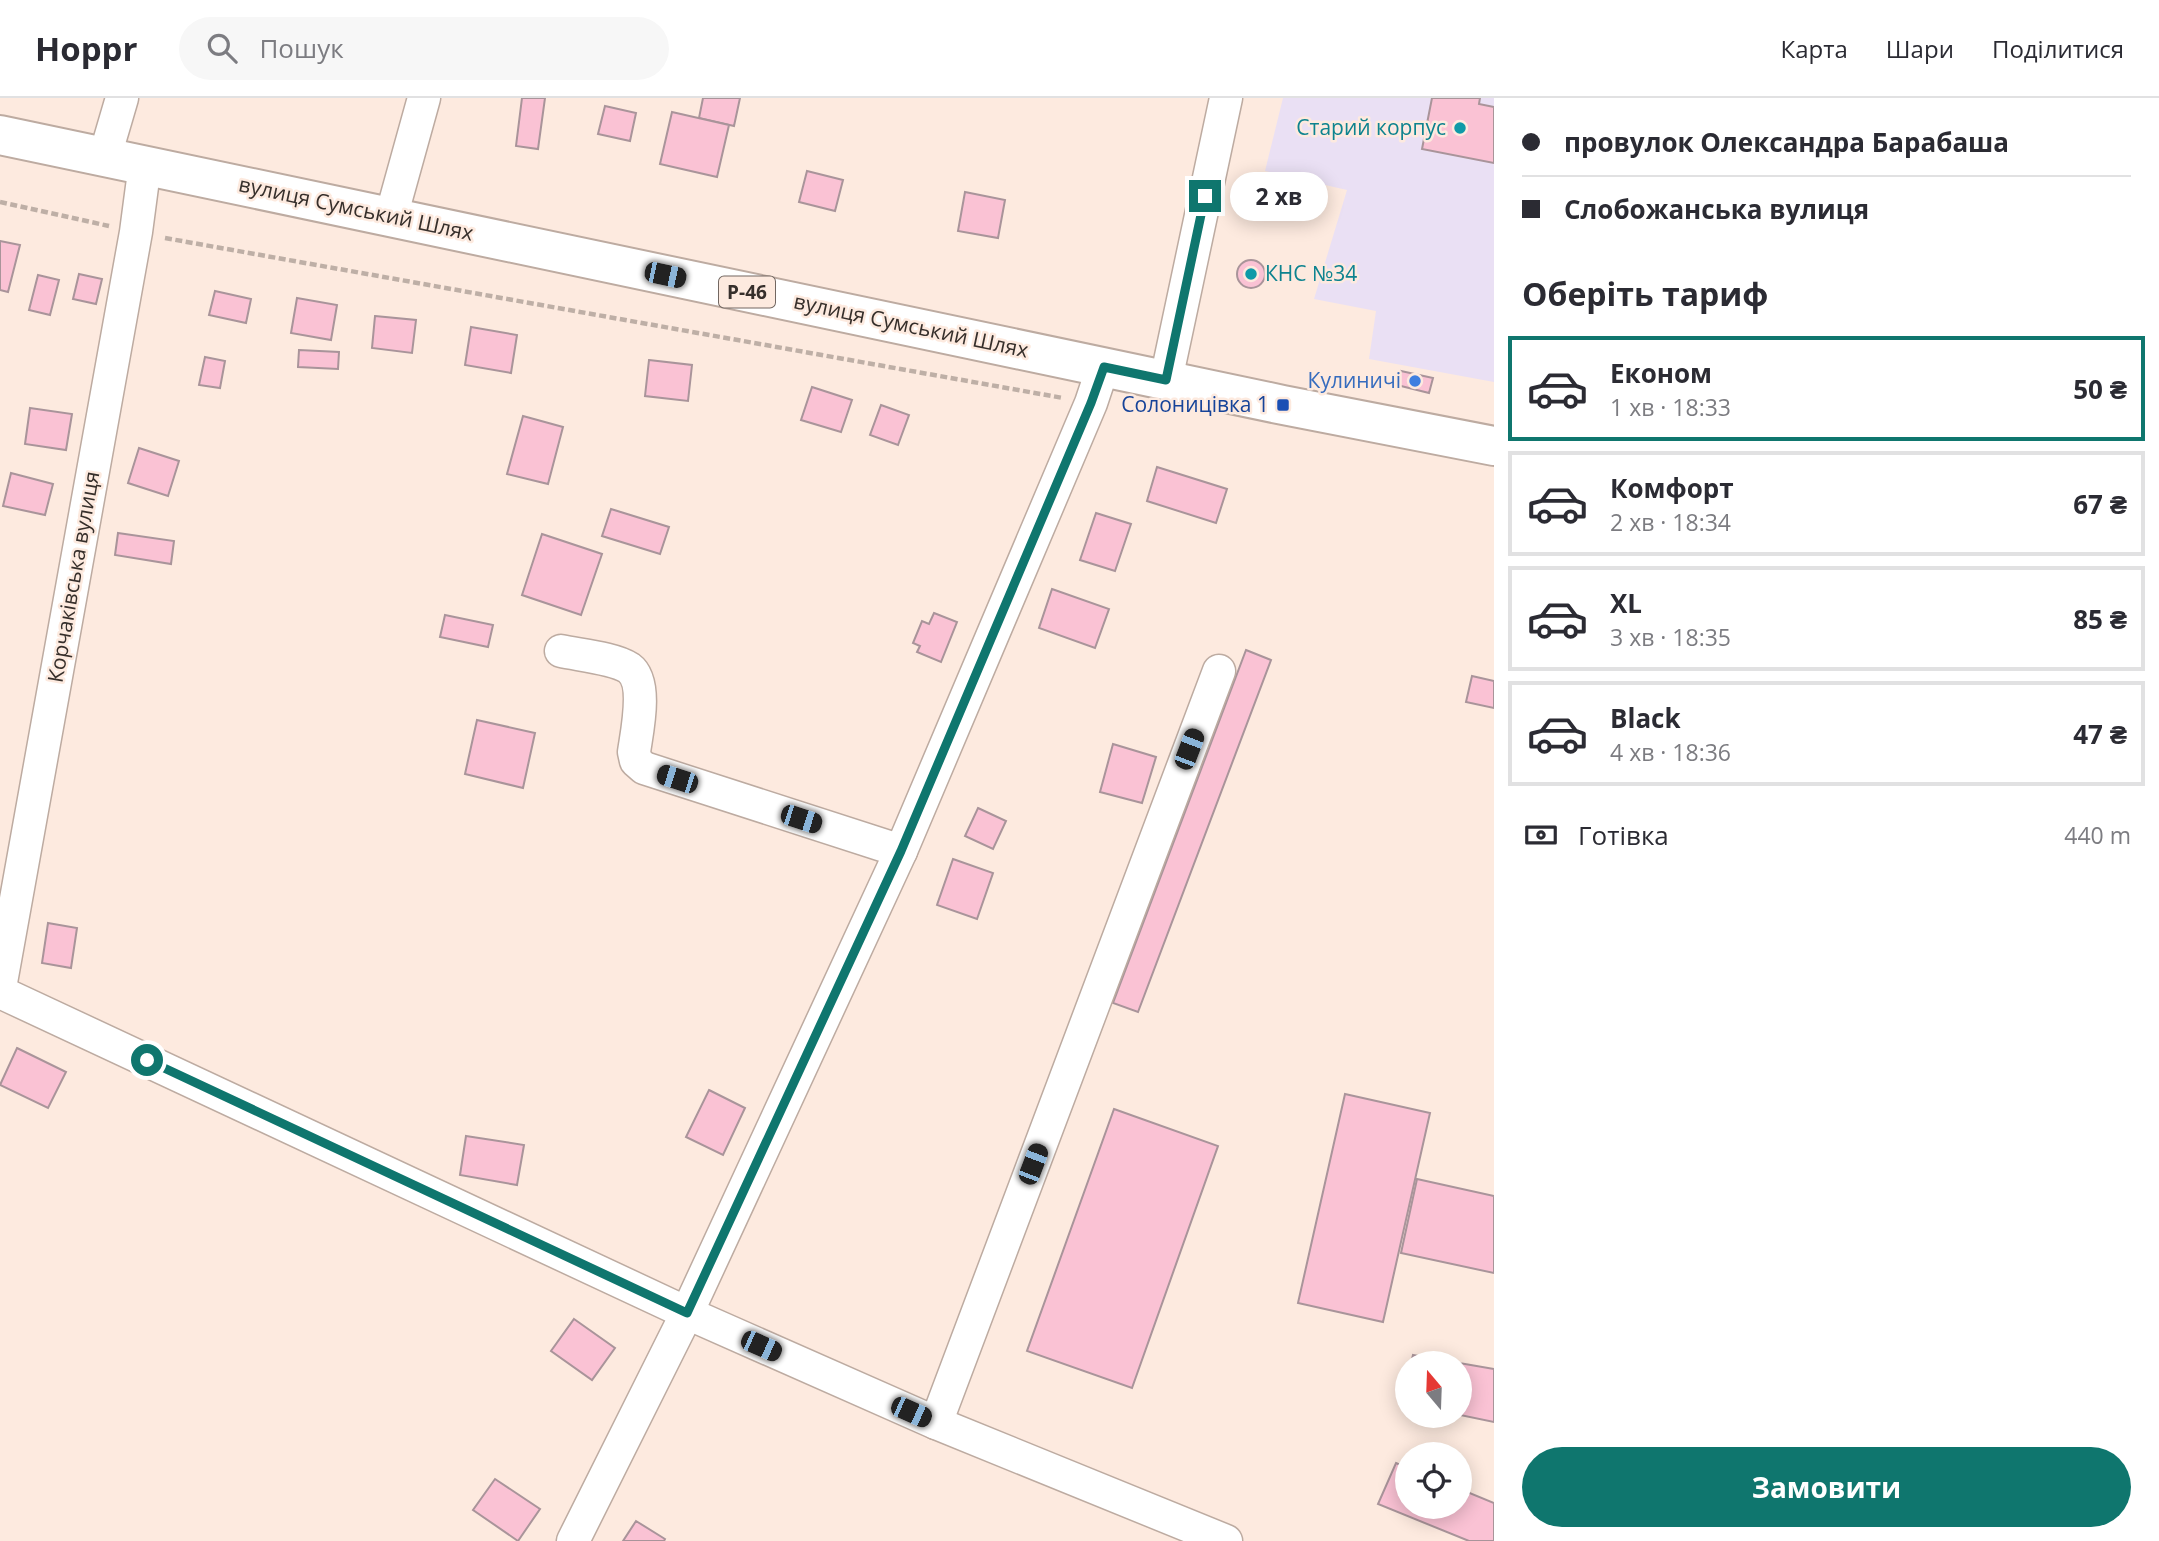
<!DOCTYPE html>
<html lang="uk">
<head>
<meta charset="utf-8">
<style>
	:root { --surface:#fff; --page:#f7f7f7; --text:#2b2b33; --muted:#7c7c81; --line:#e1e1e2; --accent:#0f766e }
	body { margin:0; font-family:"Open Sans",sans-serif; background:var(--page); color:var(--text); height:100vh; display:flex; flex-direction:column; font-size:26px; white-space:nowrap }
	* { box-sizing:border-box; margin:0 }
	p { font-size:23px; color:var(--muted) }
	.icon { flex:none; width:38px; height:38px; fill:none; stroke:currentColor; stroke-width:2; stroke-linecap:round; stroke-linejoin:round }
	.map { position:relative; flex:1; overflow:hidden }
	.details { display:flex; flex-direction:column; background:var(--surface); width:665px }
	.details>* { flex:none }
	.top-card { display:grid; align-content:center; height:154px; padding:0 28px; background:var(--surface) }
	.needle { width:46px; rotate:341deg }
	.tools { position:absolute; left:1395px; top:1253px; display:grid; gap:14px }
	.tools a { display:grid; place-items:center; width:77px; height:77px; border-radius:50%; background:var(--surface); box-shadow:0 4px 18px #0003; font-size:35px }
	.end { position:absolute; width:32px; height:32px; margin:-16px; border:9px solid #0f766e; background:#fff; box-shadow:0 0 0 4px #fff }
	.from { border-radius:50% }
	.bubble { position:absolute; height:49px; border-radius:24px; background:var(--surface); box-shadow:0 4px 18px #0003; font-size:23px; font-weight:700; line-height:49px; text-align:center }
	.car { position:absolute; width:21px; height:42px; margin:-21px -10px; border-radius:9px; box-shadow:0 0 5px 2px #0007; background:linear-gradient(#222 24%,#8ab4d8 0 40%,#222 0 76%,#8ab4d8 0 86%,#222 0) }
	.top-card b { display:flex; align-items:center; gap:24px; height:66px; font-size:26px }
	.top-card b+b { border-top:2px solid var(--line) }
	.top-card i { width:18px; height:18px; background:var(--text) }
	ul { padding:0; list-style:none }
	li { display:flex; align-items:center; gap:21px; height:105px; margin:0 14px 10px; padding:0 14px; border:4px solid var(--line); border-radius:0px }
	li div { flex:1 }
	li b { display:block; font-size:26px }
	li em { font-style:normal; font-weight:700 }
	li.current { border-color:var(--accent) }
	li>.icon { width:63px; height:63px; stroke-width:1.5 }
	h2 { padding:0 28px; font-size:32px; line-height:84px }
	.pay { display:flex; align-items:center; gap:18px; height:77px; padding:0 28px; font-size:26px }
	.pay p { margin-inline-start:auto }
	.button { display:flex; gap:14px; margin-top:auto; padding:14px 28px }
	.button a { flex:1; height:80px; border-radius:42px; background:var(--accent); color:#fff; font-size:28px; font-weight:700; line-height:80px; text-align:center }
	header { display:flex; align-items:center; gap:42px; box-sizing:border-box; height:98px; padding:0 35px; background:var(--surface); border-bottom:2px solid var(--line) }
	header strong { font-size:33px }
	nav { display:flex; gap:38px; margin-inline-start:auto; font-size:24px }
	.search { width:490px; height:63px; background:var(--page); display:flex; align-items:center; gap:18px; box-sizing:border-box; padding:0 24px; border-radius:38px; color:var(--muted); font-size:26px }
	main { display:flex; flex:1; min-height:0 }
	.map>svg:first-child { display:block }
	.education { fill:#eae0f4 }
	.building { fill:#fac2d4; stroke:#a9949a; stroke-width:2 }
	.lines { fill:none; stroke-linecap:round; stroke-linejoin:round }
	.minor-casing { stroke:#bdaba1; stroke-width:35 }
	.major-casing { stroke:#bdaba1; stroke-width:42 }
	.path { stroke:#beafa6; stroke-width:4.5; stroke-dasharray:7 3.5; stroke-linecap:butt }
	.minor { stroke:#fff; stroke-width:32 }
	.major { stroke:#fff; stroke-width:38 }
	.route { stroke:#0f766e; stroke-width:9 }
	.culture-dot { fill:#0f9aa8; stroke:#fdeadf; stroke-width:2.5 }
	.shop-dot { fill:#3f7fe0; stroke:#fdeadf; stroke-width:2.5 }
	.transit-dot { fill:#1a4fb4; stroke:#fdeadf; stroke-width:2.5 }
	.labels { text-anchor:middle; stroke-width:5; stroke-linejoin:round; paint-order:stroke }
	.shield { fill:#fdeadf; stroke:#726761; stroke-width:2 }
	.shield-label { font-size:19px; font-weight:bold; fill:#362f2b }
	.culture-label { font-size:21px; fill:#0d838f; stroke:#fdeadf; text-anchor:end }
	.street-label { font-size:21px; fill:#362f2b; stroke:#fdeadf }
	.shop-label { font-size:21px; fill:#366cbe; stroke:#fdeadf; text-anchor:end }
	.transit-label { font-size:21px; fill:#164399; stroke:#fdeadf; text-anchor:end }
</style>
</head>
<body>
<header>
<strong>Hoppr</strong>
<div class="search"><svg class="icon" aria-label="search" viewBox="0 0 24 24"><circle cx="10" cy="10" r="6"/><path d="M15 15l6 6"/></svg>Пошук</div>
<nav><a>Карта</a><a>Шари</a><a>Поділитися</a></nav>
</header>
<main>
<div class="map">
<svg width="1494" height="1443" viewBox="0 0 1494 1443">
	<rect width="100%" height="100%" fill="#fdeadf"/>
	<polygon class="education" points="1283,0 1494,0 1494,284 1369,261 1376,213 1314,201 1347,92 1265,73"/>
	<g class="building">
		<polygon points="522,0 545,0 538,51 516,48"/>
		<polygon points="703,0 740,0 734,28 699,20"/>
		<polygon points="1432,0 1480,0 1479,6 1494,9 1494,65 1422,51"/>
		<polygon points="605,8 636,15 630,43 598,36"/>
		<polygon points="672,14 729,27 717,79 660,66"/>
		<polygon points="807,73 843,82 835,113 799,104"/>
		<polygon points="965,94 1005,102 998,140 958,133"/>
		<polygon points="0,143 20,147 8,194 0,192"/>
		<circle cx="1251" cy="176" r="14"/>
		<polygon points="79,176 102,181 96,206 73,201"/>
		<polygon points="38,177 59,182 50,217 29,212"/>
		<polygon points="215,193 251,201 246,225 209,217"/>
		<polygon points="297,200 337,207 331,242 291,235"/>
		<polygon points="375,218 416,222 412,255 372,250"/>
		<polygon points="471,229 517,237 511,275 465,267"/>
		<polygon points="299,252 339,254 338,271 298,269"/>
		<polygon points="205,259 225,263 220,290 199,287"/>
		<polygon points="649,262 692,267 688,303 645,298"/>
		<polygon points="1401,273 1433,280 1429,295 1397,287"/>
		<polygon points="812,289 852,302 841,334 801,322"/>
		<polygon points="881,307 909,317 898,347 870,337"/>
		<polygon points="30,310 72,316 66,352 25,346"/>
		<polygon points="523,318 563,329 548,386 507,376"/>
		<polygon points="139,350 179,363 168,398 128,385"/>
		<polygon points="1157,369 1227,391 1216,425 1147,403"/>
		<polygon points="11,375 53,386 45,417 3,408"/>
		<polygon points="611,411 669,429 660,456 602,438"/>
		<polygon points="1096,415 1131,426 1115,473 1080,462"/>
		<polygon points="118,435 174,443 171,466 115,457"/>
		<polygon points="542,436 602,456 581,517 522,497"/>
		<polygon points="1052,491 1109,511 1095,550 1039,530"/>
		<polygon points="934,515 957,524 941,564 917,554 920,548 913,545 922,523 929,526"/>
		<polygon points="445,517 493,527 488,549 440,539"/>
		<polygon points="1246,552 1271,562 1138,914 1113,905"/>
		<polygon points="1472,578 1494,583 1494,610 1466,604"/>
		<polygon points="477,622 535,635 523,690 465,676"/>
		<polygon points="1113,646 1156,659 1142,705 1100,694"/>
		<polygon points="978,710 1006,723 993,751 965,738"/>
		<polygon points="953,761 993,775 977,821 937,807"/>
		<polygon points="48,825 77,830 71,870 42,865"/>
		<polygon points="17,950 66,974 48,1010 0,987"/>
		<polygon points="709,992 745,1010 723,1057 686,1039"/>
		<polygon points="1345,996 1430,1015 1383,1224 1298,1205"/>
		<polygon points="1114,1011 1218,1048 1132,1290 1027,1253"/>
		<polygon points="466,1038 524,1047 517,1087 460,1077"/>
		<polygon points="1417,1081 1494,1098 1494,1175 1401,1155"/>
		<polygon points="574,1221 615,1250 592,1282 551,1253"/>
		<polygon points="1413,1257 1494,1271 1494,1324 1460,1317 1460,1265 1411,1265"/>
		<polygon points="1396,1365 1407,1370 1407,1409 1460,1409 1460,1391 1494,1405 1494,1443 1469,1443 1378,1406"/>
		<polygon points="495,1381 540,1411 518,1443 473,1412"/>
		<polygon points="636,1423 665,1441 664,1443 623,1443"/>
	</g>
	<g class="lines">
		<g class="minor-casing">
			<g id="minor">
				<polyline points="105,58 122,0"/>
				<polyline points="391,119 424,0"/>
				<polyline points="1166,282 1226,0"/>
				<path d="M561,553C579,557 614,560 629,570C648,584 637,633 634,654L636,663L644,670L901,753"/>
				<polyline points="0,890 136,134 145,66"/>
				<polyline points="0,894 687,1215 936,1325 1226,1443"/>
				<polyline points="936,1325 1219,573"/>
				<polyline points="573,1443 687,1215 901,753 1091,305 1103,269"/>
			</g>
		</g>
		<g class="major-casing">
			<polyline id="major" points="0,37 1283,307 1494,348"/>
		</g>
		<g class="path">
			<polyline points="0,104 109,128"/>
			<polyline points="165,140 1063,300"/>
		</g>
		<use href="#minor" class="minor"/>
		<use href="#major" class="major"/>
	</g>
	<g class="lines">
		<polyline class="route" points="147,962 687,1215 901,753 1091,305 1104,269 1166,282 1205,98"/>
	</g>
	<g class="culture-dot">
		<circle cx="1460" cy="30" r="7"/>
		<circle cx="1251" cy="176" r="7"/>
	</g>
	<circle class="shop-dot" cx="1415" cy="283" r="7"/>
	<rect class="transit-dot" x="1276" y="300" width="14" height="14" rx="3.5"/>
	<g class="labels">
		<rect class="shield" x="719" y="178.5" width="56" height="31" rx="5"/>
		<g class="shield-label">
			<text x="747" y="201">Р-46</text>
		</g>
		<g class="culture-label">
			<text x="1446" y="37">Старий корпус</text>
			<text x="1265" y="183" text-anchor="start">КНС №34</text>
		</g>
		<g class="street-label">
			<text transform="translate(356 111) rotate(12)" y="7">вулиця Сумський Шлях</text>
			<text transform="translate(911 228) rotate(12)" y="7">вулиця Сумський Шлях</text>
			<text transform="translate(74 479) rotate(-80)" y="7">Корчаківська вулиця</text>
		</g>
		<g class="shop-label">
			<text x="1401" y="290">Кулиничі</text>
		</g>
		<g class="transit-label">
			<text x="1269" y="314">Солоницівка 1</text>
		</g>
	</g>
</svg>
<div class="tools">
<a><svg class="needle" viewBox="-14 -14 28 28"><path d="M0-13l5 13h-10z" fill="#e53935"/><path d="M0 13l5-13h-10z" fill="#7c7c81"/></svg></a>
<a><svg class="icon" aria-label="locate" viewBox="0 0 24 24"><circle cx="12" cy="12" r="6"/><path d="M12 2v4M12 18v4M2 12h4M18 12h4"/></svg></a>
</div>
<i class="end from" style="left:147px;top:962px"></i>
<i class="end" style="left:1205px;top:98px"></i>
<div class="bubble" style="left:1230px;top:74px;width:98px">2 хв</div>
<i class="car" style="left:665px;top:177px;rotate:102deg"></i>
<i class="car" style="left:1189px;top:651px;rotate:21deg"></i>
<i class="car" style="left:677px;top:681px;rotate:288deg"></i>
<i class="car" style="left:801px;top:721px;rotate:108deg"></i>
<i class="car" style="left:1033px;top:1066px;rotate:21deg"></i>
<i class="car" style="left:761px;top:1248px;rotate:114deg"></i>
<i class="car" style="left:911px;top:1314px;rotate:114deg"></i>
</div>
<section class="details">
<div class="top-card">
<b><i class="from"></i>провулок Олександра Барабаша</b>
<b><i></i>Слобожанська вулиця</b>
</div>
<h2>Оберіть тариф</h2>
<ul>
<li class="current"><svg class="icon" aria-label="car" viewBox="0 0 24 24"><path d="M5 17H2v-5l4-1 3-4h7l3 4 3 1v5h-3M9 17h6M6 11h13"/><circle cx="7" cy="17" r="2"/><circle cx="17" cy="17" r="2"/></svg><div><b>Економ</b><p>1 хв · 18:33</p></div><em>50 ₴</em></li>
<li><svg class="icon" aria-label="car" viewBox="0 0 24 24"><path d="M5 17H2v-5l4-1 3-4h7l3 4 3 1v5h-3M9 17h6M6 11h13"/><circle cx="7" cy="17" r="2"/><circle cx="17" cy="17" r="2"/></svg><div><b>Комфорт</b><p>2 хв · 18:34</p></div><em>67 ₴</em></li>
<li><svg class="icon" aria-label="car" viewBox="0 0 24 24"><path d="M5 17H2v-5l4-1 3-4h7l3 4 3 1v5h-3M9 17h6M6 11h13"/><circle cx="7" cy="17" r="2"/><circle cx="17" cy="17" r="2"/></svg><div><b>XL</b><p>3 хв · 18:35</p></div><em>85 ₴</em></li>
<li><svg class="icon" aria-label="car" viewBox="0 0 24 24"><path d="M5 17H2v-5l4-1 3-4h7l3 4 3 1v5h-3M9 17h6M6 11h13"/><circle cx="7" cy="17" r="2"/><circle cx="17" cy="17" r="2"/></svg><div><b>Black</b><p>4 хв · 18:36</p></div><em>47 ₴</em></li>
</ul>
<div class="pay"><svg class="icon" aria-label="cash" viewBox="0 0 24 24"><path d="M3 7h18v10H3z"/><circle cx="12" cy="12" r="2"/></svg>Готівка<p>440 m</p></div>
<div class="button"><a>Замовити</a></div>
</section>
</main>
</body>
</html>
